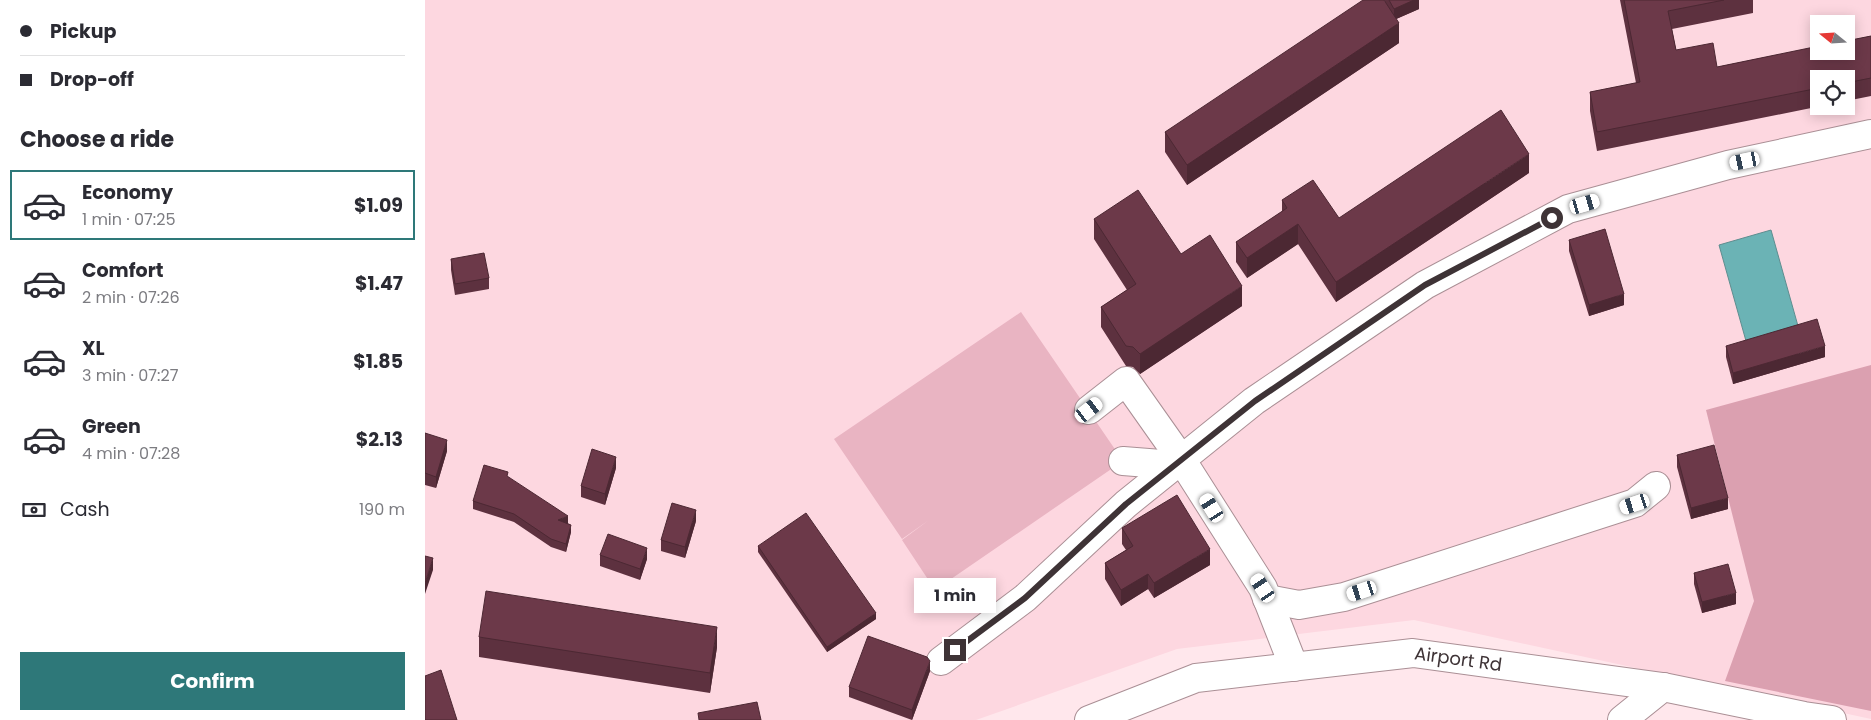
<!DOCTYPE html>
<html lang="en">
<head>
<meta charset="utf-8">
<style>
	:root { --surface:#fff; --page:#f2f2f3; --text:#2b2b33; --muted:#7c7c81; --line:#e1e1e2; --accent:#2e7879 }
	body { margin:0; font-family:Poppins,sans-serif; background:var(--page); color:var(--text); height:100vh; display:flex; flex-direction:column; font-size:19px; white-space:nowrap }
	* { box-sizing:border-box; margin:0 }
	p { font-size:16px; color:var(--muted) }
	.icon { flex:none; width:28px; height:28px; fill:none; stroke:currentColor; stroke-width:2; stroke-linecap:round; stroke-linejoin:round }
	.map { position:relative; flex:1; overflow:hidden }
	.details { display:flex; flex-direction:column; background:var(--surface); width:425px }
	.details>* { flex:none }
	.guide { display:grid; align-content:center; height:110px; padding:0 20px; background:var(--surface) }
	.needle { width:32px; rotate:288deg }
	.buttons { position:absolute; left:1385px; top:15px; display:grid; gap:10px }
	.buttons a { display:grid; place-items:center; width:45px; height:45px; border-radius:0px; background:var(--surface); box-shadow:0 2px 12px #0003; font-size:25px }
	.end { position:absolute; width:22px; height:22px; margin:-11px; border:6px solid #3e3336; background:#fff; box-shadow:0 0 0 2px #fff }
	.from { border-radius:50% }
	.bubble { position:absolute; height:35px; border-radius:0px; background:var(--surface); box-shadow:0 2px 12px #0003; font-size:16px; font-weight:700; line-height:35px; text-align:center }
	.car { position:absolute; width:15px; height:30px; margin:-15px -8px; border-radius:6px; box-shadow:0 0 4px 1px #0007; background:linear-gradient(#fff 24%,#345 0 40%,#fff 0 76%,#345 0 86%,#fff 0) }
	.guide b { display:flex; align-items:center; gap:18px; height:48px; font-size:19px }
	.guide b+b { border-top:1px solid var(--line) }
	.guide i { width:12px; height:12px; background:var(--text) }
	ul { padding:0; list-style:none }
	li { display:flex; align-items:center; gap:15px; height:70px; margin:0 10px 8px; padding:0 10px; border:2px solid transparent; border-radius:0px }
	li div { flex:1 }
	li b { display:block; font-size:19px }
	li em { font-style:normal; font-weight:700 }
	li.on { border-color:var(--accent) }
	li>.icon { width:45px; height:45px; stroke-width:1.5 }
	h2 { padding:0 20px; font-size:22px; line-height:60px }
	.pay { display:flex; align-items:center; gap:12px; height:55px; padding:0 20px; font-size:19px }
	.pay p { margin-inline-start:auto }
	.primary-button { display:flex; gap:10px; margin-top:auto; padding:10px 20px }
	.primary-button a { flex:1; height:58px; border-radius:0px; background:var(--accent); color:#fff; font-size:20px; font-weight:700; line-height:58px; text-align:center }
	main { display:flex; flex:1; min-height:0 }
	.map>svg:first-child { display:block }
	.built { fill:#fdd7e0; fill-rule:evenodd }
	.green { fill:#e9b4c2 }
	.forest { fill:#dba0b0 }
	.water { fill:#6bb3b5; stroke:#5e8d8f }
	.lines { fill:none; stroke-linecap:round; stroke-linejoin:round }
	.minor-casing { stroke:#aa8f95; stroke-width:30 }
	.major-casing { stroke:#aa8f95; stroke-width:30 }
	.minor { stroke:#fff; stroke-width:28 }
	.major { stroke:#fff; stroke-width:28 }
	.wall { fill:#5d313f }
	.shaded-wall { fill:#4c2833 }
	.building { fill:#6c3949; stroke:#4c2833 }
	.route { stroke:#3e3336; stroke-width:6 }
	.labels { text-anchor:middle; stroke-width:5; stroke-linejoin:round; paint-order:stroke }
	.street-label { font-size:18px; fill:#3e3336; stroke:#fff }
</style>
</head>
<body>
<main>
<section class="details">
<div class="guide">
<b><i class="from"></i>Pickup</b>
<b><i></i>Drop-off</b>
</div>
<h2>Choose a ride</h2>
<ul>
<li class="on"><svg class="icon" aria-label="car" viewBox="0 0 24 24"><path d="M5 17H2v-5l4-1 3-4h7l3 4 3 1v5h-3M9 17h6M6 11h13"/><circle cx="7" cy="17" r="2"/><circle cx="17" cy="17" r="2"/></svg><div><b>Economy</b><p>1 min · 07:25</p></div><em>$1.09</em></li>
<li><svg class="icon" aria-label="car" viewBox="0 0 24 24"><path d="M5 17H2v-5l4-1 3-4h7l3 4 3 1v5h-3M9 17h6M6 11h13"/><circle cx="7" cy="17" r="2"/><circle cx="17" cy="17" r="2"/></svg><div><b>Comfort</b><p>2 min · 07:26</p></div><em>$1.47</em></li>
<li><svg class="icon" aria-label="car" viewBox="0 0 24 24"><path d="M5 17H2v-5l4-1 3-4h7l3 4 3 1v5h-3M9 17h6M6 11h13"/><circle cx="7" cy="17" r="2"/><circle cx="17" cy="17" r="2"/></svg><div><b>XL</b><p>3 min · 07:27</p></div><em>$1.85</em></li>
<li><svg class="icon" aria-label="car" viewBox="0 0 24 24"><path d="M5 17H2v-5l4-1 3-4h7l3 4 3 1v5h-3M9 17h6M6 11h13"/><circle cx="7" cy="17" r="2"/><circle cx="17" cy="17" r="2"/></svg><div><b>Green</b><p>4 min · 07:28</p></div><em>$2.13</em></li>
</ul>
<div class="pay"><svg class="icon" aria-label="cash" viewBox="0 0 24 24"><path d="M3 7h18v10H3z"/><circle cx="12" cy="12" r="2"/></svg>Cash<p>190 m</p></div>
<div class="primary-button"><a>Confirm</a></div>
</section>
<div class="map">
<svg width="1446" height="720" viewBox="0 0 1446 720">
	<rect width="100%" height="100%" fill="#ffe7ec"/>
	<path class="built" d="M0,0H1446V719L989,620L752,649L551,720H0ZM1394,24H1421V51H1394ZM1394,79H1421V106H1394Z"/>
	<polygon class="green" points="596,312 698,461 510,590 477,540 504,520 477,539 409,439"/>
	<polygon class="forest" points="1446,365 1446,711 1300,681 1329,601 1281,410"/>
	<polygon class="water" points="1346,230 1373,326 1321,341 1294,245"/>
	<g class="lines">
		<g class="minor-casing">
			<g id="minor">
				<polyline points="664,410 701,381 756,459 838,588 869,667"/>
				<polyline points="698,461 749,465"/>
				<polyline points="842,599 874,605 919,597 1210,503 1231,486"/>
				<polyline points="516,661 600,598 701,504 829,401 1000,285 1143,209 1303,165 1446,134"/>
				<polyline points="1197,720 1238,687"/>
			</g>
		</g>
		<g class="major-casing">
			<g id="major">
				<path id="s1" d="M664,720L771,678L988,653L1238,687L1379,716L1407,720"/>
			</g>
		</g>
		<use href="#minor" class="minor"/>
		<use href="#major" class="major"/>
	</g>
	<g class="wall">
		<polygon points="959,0 994,0 994,9 971,19 974,43 762,185 740,152 740,132 961,4"/>
		<polygon points="1195,0 1328,0 1328,13 1247,29 1251,50 1292,67 1446,36 1446,96 1421,101 1421,79 1394,79 1394,106 1396,106 1172,151 1165,111 1165,92 1211,83"/>
		<polygon points="1104,173 911,302 873,244 822,278 811,262 811,242 857,212 857,200 914,218"/>
		<polygon points="669,219 756,254 817,306 715,374 708,367 701,366 676,327 676,307 702,290 669,239"/>
		<polygon points="1144,240 1199,305 1164,316 1144,251"/>
		<polygon points="26,259 64,278 64,289 30,295 26,270"/>
		<polygon points="1301,346 1400,357 1308,384 1301,357"/>
		<polygon points="0,433 22,451 11,488 0,485"/>
		<polygon points="1252,455 1303,509 1266,519 1252,467"/>
		<polygon points="191,468 180,505 156,497 156,486"/>
		<polygon points="83,477 143,523 146,532 141,552 126,547 89,522 48,509 48,501"/>
		<polygon points="271,521 260,558 236,551 236,540"/>
		<polygon points="697,528 785,565 729,598 723,589 696,606 680,579 680,563 701,550 697,544"/>
		<polygon points="333,546 451,619 402,652 333,552"/>
		<polygon points="175,555 222,559 215,580 175,566"/>
		<polygon points="1269,573 1311,604 1277,613 1269,584"/>
		<polygon points="54,637 292,647 285,693 54,657"/>
		<polygon points="505,671 487,720 424,697 424,687"/>
	</g>
	<g class="shaded-wall">
		<polygon points="989,0 994,0 994,9 969,20 969,9"/>
		<polygon points="974,23 974,43 762,185 762,165"/>
		<polygon points="1104,154 1104,173 911,302 911,282"/>
		<polygon points="873,224 873,244 822,278 822,258"/>
		<polygon points="817,286 817,306 715,374 715,354"/>
		<polygon points="1199,294 1199,305 1164,316 1164,305"/>
		<polygon points="1400,346 1400,357 1308,384 1308,373"/>
		<polygon points="22,440 22,451 11,488 11,477"/>
		<polygon points="191,457 191,468 180,505 180,494"/>
		<polygon points="1303,498 1303,509 1266,519 1266,508"/>
		<polygon points="271,510 271,521 260,558 260,547"/>
		<polygon points="143,516 143,524 133,520"/>
		<polygon points="146,525 146,532 141,552 141,544"/>
		<polygon points="222,548 222,559 215,580 215,569"/>
		<polygon points="785,549 785,565 729,598 729,583"/>
		<polygon points="8,558 8,570 0,594 0,583"/>
		<polygon points="723,574 723,589 696,606 696,590"/>
		<polygon points="1311,593 1311,604 1277,613 1277,602"/>
		<polygon points="451,613 451,619 402,652 402,647"/>
		<polygon points="292,627 292,647 285,693 285,673"/>
		<polygon points="505,661 505,671 487,720 487,710"/>
	</g>
	<g class="building">
		<polygon points="938,0 959,0 974,23 762,165 740,132"/>
		<polygon points="964,0 989,0 969,9"/>
		<polygon points="1199,0 1299,0 1243,11 1251,50 1288,43 1292,67 1394,46 1394,51 1421,51 1421,41 1446,36 1446,78 1421,83 1421,79 1394,79 1394,88 1172,132 1165,92 1215,82"/>
		<polygon points="1076,110 1104,154 911,282 873,224 822,258 811,242 862,208 857,200 888,180 914,218"/>
		<polygon points="713,190 756,254 785,235 817,286 715,354 708,347 701,346 676,307 711,284 669,219"/>
		<polygon points="1180,229 1199,294 1164,305 1144,240"/>
		<polygon points="59,253 64,278 30,284 26,259"/>
		<polygon points="1392,319 1400,346 1308,373 1301,346"/>
		<polygon points="0,433 22,440 11,477 0,473"/>
		<polygon points="1289,445 1303,498 1266,508 1252,455"/>
		<polygon points="167,449 191,457 180,494 156,486"/>
		<polygon points="59,465 83,472 82,476 143,516 133,520 146,525 141,544 126,539 89,514 48,501"/>
		<polygon points="752,495 785,549 729,583 723,574 696,590 680,563 708,546 697,528"/>
		<polygon points="247,503 271,510 260,547 236,540"/>
		<polygon points="381,513 451,613 402,647 333,546"/>
		<polygon points="183,534 222,548 215,569 175,555"/>
		<polygon points="0,556 8,558 0,583"/>
		<polygon points="1303,564 1311,593 1277,602 1269,573"/>
		<polygon points="61,591 292,627 285,673 54,637"/>
		<polygon points="443,636 502,657 505,661 487,710 424,687"/>
		<polygon points="16,670 32,720 0,720 0,676"/>
		<polygon points="332,702 336,720 274,720 273,713"/>
	</g>
	<g class="lines">
		<polyline class="route" points="530,650 600,598 701,504 830,401 1000,285 1127,218"/>
	</g>
	<g class="labels">
		<g class="street-label">
			<text dy="6" stroke="none"><textPath href="#s1" startOffset="379">Airport Rd</textPath></text>
		</g>
	</g>
</svg>
<div class="buttons">
<a><svg class="needle" viewBox="-14 -14 28 28"><path d="M0-13l5 13h-10z" fill="#e53935"/><path d="M0 13l5-13h-10z" fill="#7c7c81"/></svg></a>
<a><svg class="icon" aria-label="locate" viewBox="0 0 24 24"><circle cx="12" cy="12" r="6"/><path d="M12 2v4M12 18v4M2 12h4M18 12h4"/></svg></a>
</div>
<i class="end from" style="left:1127px;top:218px"></i>
<i class="end" style="left:530px;top:650px"></i>
<div class="bubble" style="left:489px;top:578px;width:82px">1 min</div>
<i class="car" style="left:1320px;top:161px;rotate:258deg"></i>
<i class="car" style="left:1160px;top:204px;rotate:74deg"></i>
<i class="car" style="left:664px;top:410px;rotate:52deg"></i>
<i class="car" style="left:1210px;top:504px;rotate:252deg"></i>
<i class="car" style="left:787px;top:508px;rotate:328deg"></i>
<i class="car" style="left:838px;top:588px;rotate:327deg"></i>
<i class="car" style="left:937px;top:591px;rotate:252deg"></i>
</div>
</main>
</body>
</html>
